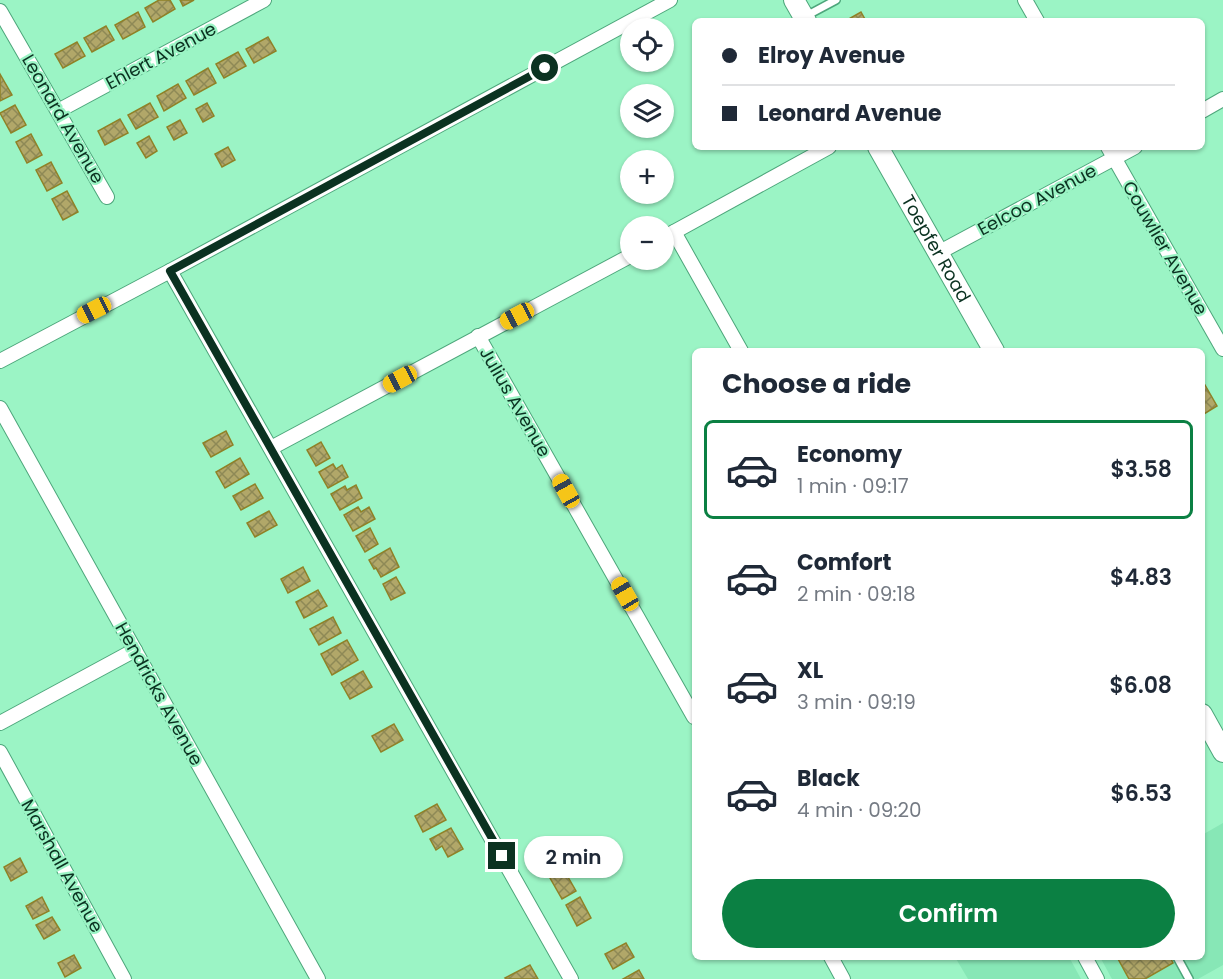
<!DOCTYPE html>
<html lang="en">
<head>
<meta charset="utf-8">
<style>
	:root { --surface:#fff; --page:#f2f2f3; --text:#1f2937; --muted:#747a83; --line:#e0e1e3; --accent:#0b8043 }
	body { margin:0; font-family:Poppins,sans-serif; background:var(--page); color:var(--text); height:100vh; display:flex; flex-direction:column; font-size:22px; white-space:nowrap }
	* { box-sizing:border-box; margin:0 }
	p { font-size:20px; color:var(--muted) }
	.icon { flex:none; width:33px; height:33px; fill:none; stroke:currentColor; stroke-width:2; stroke-linecap:round; stroke-linejoin:round }
	.map { position:relative; flex:1; overflow:hidden }
	.drawer { position:absolute; left:692px; top:348px; width:513px; height:612px; display:flex; flex-direction:column; background:var(--surface); border-radius:9px; box-shadow:0 2px 4px #0004 }
	.drawer>* { flex:none }
	.banner { position:absolute; left:692px; top:18px; width:513px; height:132px; border-radius:9px; box-shadow:0 2px 4px #0004; display:grid; align-content:center; height:132px; padding:0 30px; background:var(--surface) }
	.tools { position:absolute; left:620px; top:18px; display:grid; gap:12px }
	.tools a { display:grid; place-items:center; width:54px; height:54px; border-radius:50%; background:var(--surface); box-shadow:0 2px 4px #0004; font-size:30px }
	.end { position:absolute; width:27px; height:27px; margin:-14px; border:8px solid #0b3221; background:#fff; box-shadow:0 0 0 3px #fff }
	.from { border-radius:50% }
	.bubble { position:absolute; height:42px; border-radius:21px; background:var(--surface); box-shadow:0 2px 4px #0004; font-size:20px; font-weight:600; line-height:42px; text-align:center }
	.car { position:absolute; width:18px; height:36px; margin:-18px -9px; border-radius:8px; box-shadow:0 0 4px 2px #0007; background:linear-gradient(#f5c518 24%,#345 0 40%,#f5c518 0 76%,#345 0 86%,#f5c518 0) }
	.banner b { display:flex; align-items:center; gap:21px; height:57px; font-size:22px }
	.banner b+b { border-top:2px solid var(--line) }
	.banner i { width:15px; height:15px; background:var(--text) }
	ul { padding:0; list-style:none }
	li { display:flex; align-items:center; gap:18px; height:99px; margin:0 12px 9px; padding:0 18px; border:3px solid transparent; border-radius:9px }
	li div { flex:1 }
	li b { display:block; font-size:22px }
	li em { font-style:normal; font-weight:600 }
	li.active { border-color:var(--accent) }
	li>.icon { width:54px; height:54px; stroke-width:1.5 }
	h2 { padding:0 30px; font-size:27px; line-height:72px }
	.primary-button { display:flex; gap:12px; margin-top:auto; padding:12px 30px }
	.primary-button a { flex:1; height:69px; border-radius:36px; background:var(--accent); color:#fff; font-size:24px; font-weight:600; line-height:69px; text-align:center }
	.map>svg:first-child { display:block }
	.built { fill:#87e7b6 }
	.building { fill:url(#building-cross-hatch); stroke:#8f8127; stroke-width:1.5 }
	.lines { fill:none; stroke-linecap:round; stroke-linejoin:round }
	.lane-casing { stroke:#4da67b; stroke-width:10 }
	.street-casing { stroke:#4da67b; stroke-width:16 }
	.secondary-casing { stroke:#4da67b; stroke-width:22 }
	.lane { stroke:#fff; stroke-width:7 }
	.street { stroke:#fff; stroke-width:14 }
	.secondary { stroke:#fff; stroke-width:20 }
	.route { stroke:#0b3221; stroke-width:8 }
	.labels { text-anchor:middle; stroke-width:4.5; stroke-linejoin:round; paint-order:stroke }
	.street-label { font-size:18px; fill:#0b3221; stroke:#9bf4c5 }
</style>
</head>
<body>
<div class="map">
<svg width="1223" height="979" viewBox="0 0 1223 979">
	<defs>
		<pattern id="building-cross-hatch" width="8" height="8" patternUnits="userSpaceOnUse" patternTransform="scale(1.5)"><rect width="8" height="8" fill="#b1a769"/><path d="M0 0l8 8M0 8l8-8" fill="none" stroke="#8e8956"/></pattern>
	</defs>
	<rect width="100%" height="100%" fill="#9bf4c5"/>
	<g class="built">
		<polygon points="1223,823 1223,965 1198,979 1112,979 1100,957 1202,957 1202,835"/>
		<polygon points="955,957 1069,957 1081,979 968,979"/>
	</g>
	<g class="building">
		<polygon points="159,0 170,0 175,9 153,22 145,8"/>
		<polygon points="180,0 194,0 183,6"/>
		<polygon points="138,12 145,27 123,39 115,25"/>
		<polygon points="861,12 866,21 847,21 847,20"/>
		<polygon points="106,26 114,40 92,52 84,38"/>
		<polygon points="268,37 276,51 254,63 246,49"/>
		<polygon points="77,42 85,56 63,68 55,54"/>
		<polygon points="238,52 246,66 224,78 216,64"/>
		<polygon points="208,68 216,83 194,95 186,81"/>
		<polygon points="0,74 12,95 0,101"/>
		<polygon points="178,84 186,98 164,111 157,96"/>
		<polygon points="150,103 158,117 136,129 128,115"/>
		<polygon points="207,103 214,116 203,122 196,109"/>
		<polygon points="15,105 26,125 11,133 0,113"/>
		<polygon points="120,119 128,133 105,145 98,131"/>
		<polygon points="180,120 187,133 174,140 167,127"/>
		<polygon points="31,134 42,155 27,163 16,142"/>
		<polygon points="149,136 157,151 146,158 137,143"/>
		<polygon points="228,147 235,160 222,167 215,154"/>
		<polygon points="51,162 62,183 47,191 36,170"/>
		<polygon points="67,191 78,212 63,220 52,199"/>
		<polygon points="1205,385 1217,406 1204,414 1202,411 1202,387"/>
		<polygon points="226,431 233,445 211,457 203,443"/>
		<polygon points="321,442 330,458 316,466 307,450"/>
		<polygon points="240,458 249,474 225,488 216,472"/>
		<polygon points="333,464 336,469 342,465 348,477 328,488 319,472"/>
		<polygon points="255,484 263,498 241,510 233,496"/>
		<polygon points="356,485 362,498 340,510 331,494 345,486 347,490"/>
		<polygon points="358,507 361,512 369,507 375,519 353,531 344,515"/>
		<polygon points="269,511 277,525 255,537 247,523"/>
		<polygon points="370,528 378,544 365,552 356,536"/>
		<polygon points="390,548 399,567 381,577 376,568 374,569 369,560"/>
		<polygon points="303,567 310,581 288,593 281,579"/>
		<polygon points="396,577 405,593 391,600 383,584"/>
		<polygon points="318,590 327,606 304,618 296,602"/>
		<polygon points="333,617 341,633 319,645 310,629"/>
		<polygon points="347,640 358,660 332,675 321,654"/>
		<polygon points="363,671 372,687 350,699 341,683"/>
		<polygon points="394,724 403,740 381,752 372,736"/>
		<polygon points="437,804 446,820 423,832 415,816"/>
		<polygon points="451,828 463,849 448,857 442,846 436,850 430,839"/>
		<polygon points="548,845 559,866 545,874 534,852"/>
		<polygon points="20,858 27,872 11,881 4,867"/>
		<polygon points="564,870 576,891 562,899 550,878"/>
		<polygon points="42,897 49,911 33,919 26,906"/>
		<polygon points="580,897 591,918 577,926 566,905"/>
		<polygon points="52,917 60,930 44,939 36,925"/>
		<polygon points="626,943 634,957 613,969 605,954"/>
		<polygon points="74,955 81,968 65,977 58,963"/>
		<polygon points="1117,957 1170,957 1173,963 1145,979 1129,979"/>
		<polygon points="530,965 538,979 506,979 505,978"/>
		<polygon points="639,970 644,979 623,979"/>
	</g>
	<g class="lines">
		<g class="lane-casing">
			<g id="lane">
				<polyline points="806,16 836,0"/>
				<polyline points="1177,957 1189,979"/>
			</g>
		</g>
		<g class="street-casing">
			<g id="street">
				<polyline points="1025,0 1037,21"/>
				<polyline points="0,11 107,197"/>
				<polyline points="58,111 264,0"/>
				<polyline points="1202,111 1223,99"/>
				<polyline points="1108,147 1223,349"/>
				<polyline points="674,232 741,351"/>
				<polyline points="663,238 829,147"/>
				<polyline points="938,253 1135,147"/>
				<polyline points="170,271 571,979"/>
				<polyline points="478,336 694,717"/>
				<polyline points="0,361 170,271 670,0"/>
				<polyline points="0,408 318,979"/>
				<polyline points="271,448 630,256"/>
				<polyline points="0,723 135,650"/>
				<polyline points="0,752 124,979"/>
				<polyline points="831,957 843,979"/>
				<polyline points="1085,957 1097,979"/>
			</g>
		</g>
		<g class="secondary-casing">
			<g id="secondary">
				<polyline points="794,0 806,21"/>
				<path id="s1" d="M878,147L994,351"/>
				<polyline points="1202,714 1223,752"/>
			</g>
		</g>
		<use href="#lane" class="lane"/>
		<use href="#street" class="street"/>
		<use href="#secondary" class="secondary"/>
	</g>
	<g class="lines">
		<polyline class="route" points="502,856 170,271 545,68"/>
	</g>
	<g class="labels">
		<g class="street-label">
			<text transform="translate(161 56) rotate(-28)" y="6">Ehlert Avenue</text>
			<text transform="translate(63 119) rotate(60)" y="6">Leonard Avenue</text>
			<text transform="translate(1037 200) rotate(-28)" y="6">Eelcoo Avenue</text>
			<text transform="translate(1165 248) rotate(60)" y="6">Couwlier Avenue</text>
			<text dy="6" stroke="none"><textPath href="#s1" startOffset="117">Toepfer Road</textPath></text>
			<text transform="translate(515 402) rotate(60)" y="6">Julius Avenue</text>
			<text transform="translate(159 694) rotate(61)" y="6">Hendricks Avenue</text>
			<text transform="translate(62 866) rotate(61)" y="6">Marshall Avenue</text>
		</g>
	</g>
</svg>
<div class="tools">
<a><svg class="icon" aria-label="locate" viewBox="0 0 24 24"><circle cx="12" cy="12" r="6"/><path d="M12 2v4M12 18v4M2 12h4M18 12h4"/></svg></a>
<a><svg class="icon" aria-label="layers" viewBox="0 0 24 24"><path d="M12 4l9 5-9 5-9-5zM3 14l9 5 9-5"/></svg></a>
<a>+</a>
<a>−</a>
</div>
<i class="end from" style="left:545px;top:68px"></i>
<i class="end" style="left:502px;top:856px"></i>
<div class="bubble" style="left:524px;top:836px;width:99px">2 min</div>
<i class="car" style="left:94px;top:310px;rotate:243deg"></i>
<i class="car" style="left:517px;top:316px;rotate:242deg"></i>
<i class="car" style="left:400px;top:379px;rotate:242deg"></i>
<i class="car" style="left:566px;top:491px;rotate:331deg"></i>
<i class="car" style="left:625px;top:594px;rotate:330deg"></i>
<div class="banner">
<b><i class="from"></i>Elroy Avenue</b>
<b><i></i>Leonard Avenue</b>
</div>
<section class="drawer">
<h2>Choose a ride</h2>
<ul>
<li class="active"><svg class="icon" aria-label="car" viewBox="0 0 24 24"><path d="M5 17H2v-5l4-1 3-4h7l3 4 3 1v5h-3M9 17h6M6 11h13"/><circle cx="7" cy="17" r="2"/><circle cx="17" cy="17" r="2"/></svg><div><b>Economy</b><p>1 min · 09:17</p></div><em>$3.58</em></li>
<li><svg class="icon" aria-label="car" viewBox="0 0 24 24"><path d="M5 17H2v-5l4-1 3-4h7l3 4 3 1v5h-3M9 17h6M6 11h13"/><circle cx="7" cy="17" r="2"/><circle cx="17" cy="17" r="2"/></svg><div><b>Comfort</b><p>2 min · 09:18</p></div><em>$4.83</em></li>
<li><svg class="icon" aria-label="car" viewBox="0 0 24 24"><path d="M5 17H2v-5l4-1 3-4h7l3 4 3 1v5h-3M9 17h6M6 11h13"/><circle cx="7" cy="17" r="2"/><circle cx="17" cy="17" r="2"/></svg><div><b>XL</b><p>3 min · 09:19</p></div><em>$6.08</em></li>
<li><svg class="icon" aria-label="car" viewBox="0 0 24 24"><path d="M5 17H2v-5l4-1 3-4h7l3 4 3 1v5h-3M9 17h6M6 11h13"/><circle cx="7" cy="17" r="2"/><circle cx="17" cy="17" r="2"/></svg><div><b>Black</b><p>4 min · 09:20</p></div><em>$6.53</em></li>
</ul>
<div class="primary-button"><a>Confirm</a></div>
</section>
</div>
</body>
</html>
